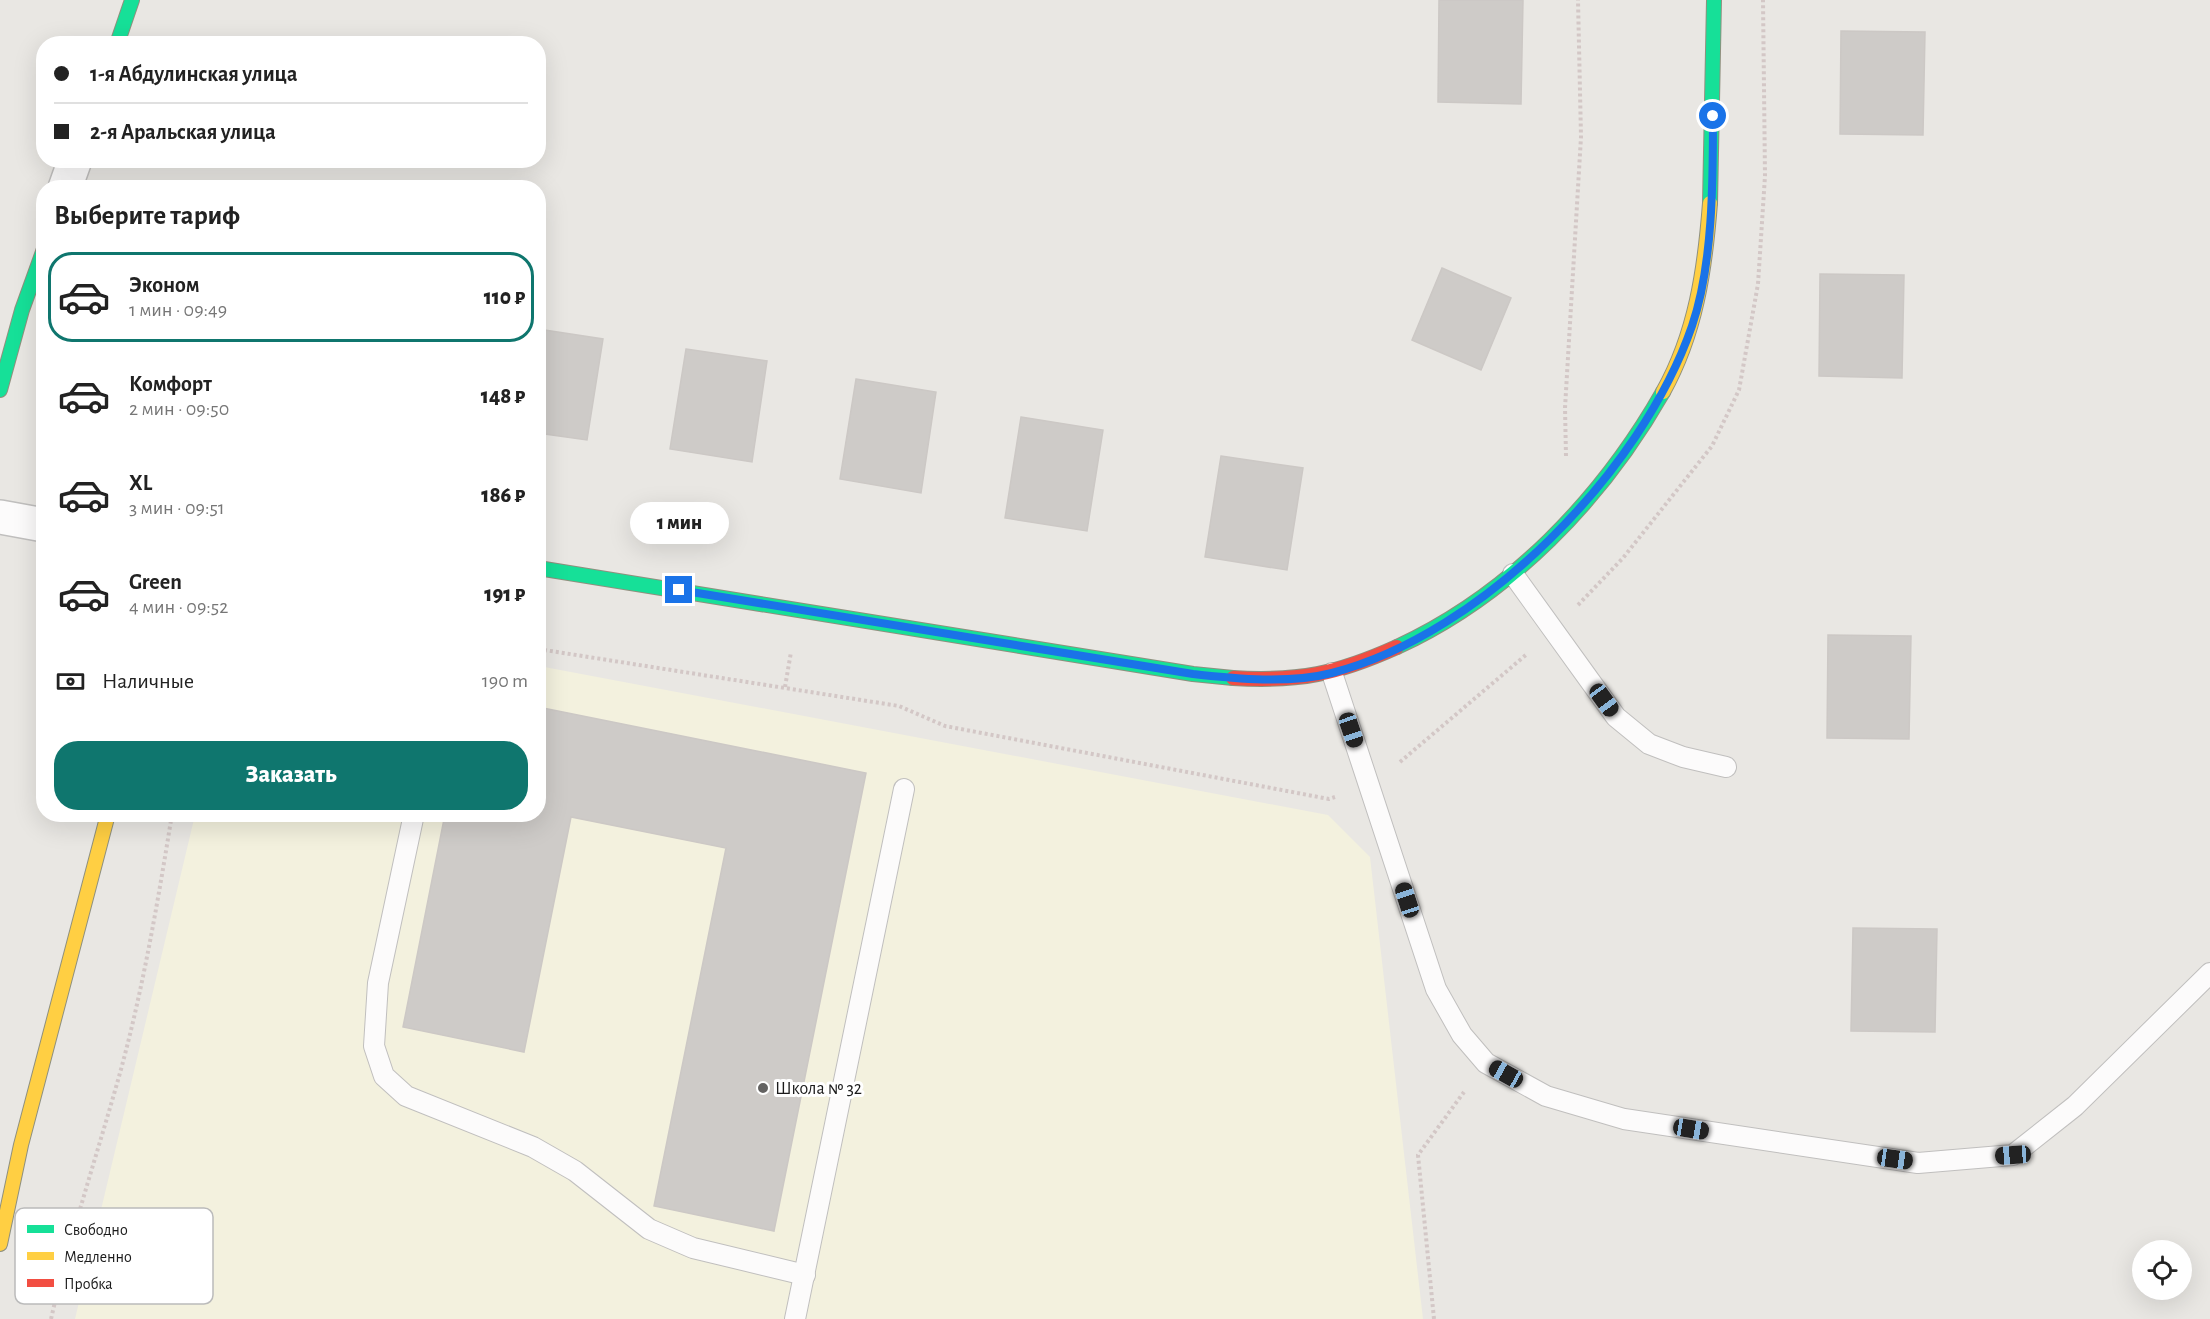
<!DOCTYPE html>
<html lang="ru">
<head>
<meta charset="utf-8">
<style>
	:root { --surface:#fff; --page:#f6f6f6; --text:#222; --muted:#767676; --line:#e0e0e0; --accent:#0f766e }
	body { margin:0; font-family:"Alegreya Sans",sans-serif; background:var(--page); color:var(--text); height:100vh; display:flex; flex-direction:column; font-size:22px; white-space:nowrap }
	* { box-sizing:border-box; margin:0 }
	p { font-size:20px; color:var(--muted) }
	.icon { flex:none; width:33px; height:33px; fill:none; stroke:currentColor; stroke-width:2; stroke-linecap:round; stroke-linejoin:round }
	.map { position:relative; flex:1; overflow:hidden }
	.sheet { position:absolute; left:36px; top:180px; width:510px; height:642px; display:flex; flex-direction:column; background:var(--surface); border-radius:24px; box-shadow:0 6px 24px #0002 }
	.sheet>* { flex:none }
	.hud { position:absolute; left:36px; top:36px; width:510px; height:132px; border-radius:24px; box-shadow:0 6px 24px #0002; display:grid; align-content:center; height:132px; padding:0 18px; background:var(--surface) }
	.buttons { position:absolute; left:2132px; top:1240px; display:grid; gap:12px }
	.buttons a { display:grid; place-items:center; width:60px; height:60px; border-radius:50%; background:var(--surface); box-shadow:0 6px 24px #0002; font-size:30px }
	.end { position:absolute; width:27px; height:27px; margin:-14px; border:8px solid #1a73e8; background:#fff; box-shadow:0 0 0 3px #fff }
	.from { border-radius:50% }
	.bubble { position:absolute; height:42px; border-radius:21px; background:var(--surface); box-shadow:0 6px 24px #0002; font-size:20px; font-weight:800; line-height:42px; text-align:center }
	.car { position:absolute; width:18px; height:36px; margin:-18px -9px; border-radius:8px; box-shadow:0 0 4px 2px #0007; background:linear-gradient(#222 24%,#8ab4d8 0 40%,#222 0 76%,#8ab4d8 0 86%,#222 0) }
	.hud b { display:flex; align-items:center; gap:21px; height:57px; font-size:22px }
	.hud b+b { border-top:2px solid var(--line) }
	.hud i { width:15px; height:15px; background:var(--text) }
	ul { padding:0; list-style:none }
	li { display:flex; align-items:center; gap:18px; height:90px; margin:0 12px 9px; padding:0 6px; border:3px solid transparent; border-radius:24px }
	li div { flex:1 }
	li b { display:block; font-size:22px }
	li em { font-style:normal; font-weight:800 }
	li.selected { border-color:var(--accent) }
	li>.icon { width:54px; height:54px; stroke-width:1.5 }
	h2 { padding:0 18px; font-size:27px; line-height:72px }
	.pay { display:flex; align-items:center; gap:15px; height:66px; padding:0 18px; font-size:22px }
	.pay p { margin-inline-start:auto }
	.action { display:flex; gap:12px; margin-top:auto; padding:12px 18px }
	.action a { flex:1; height:69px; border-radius:24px; background:var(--accent); color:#fff; font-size:24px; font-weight:800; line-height:69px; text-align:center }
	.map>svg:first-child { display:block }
	.education { fill:#f3f1de }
	.building { fill:#cecbc8; stroke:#ccc8c5; stroke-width:1.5 }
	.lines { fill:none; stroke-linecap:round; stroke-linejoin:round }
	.lane-casing { stroke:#c0bfbe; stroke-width:22 }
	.street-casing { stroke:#c0bfbe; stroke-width:36 }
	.fast-casing { stroke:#8f907e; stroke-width:16 }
	.slow-casing { stroke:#8f907e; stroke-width:16 }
	.jam-casing { stroke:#8f907e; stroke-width:16 }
	.path { stroke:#d3c7c6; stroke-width:4; stroke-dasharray:3 3; stroke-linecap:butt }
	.lane { stroke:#fcfbfb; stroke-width:20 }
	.street { stroke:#fcfbfb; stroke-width:33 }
	.fast { stroke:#16e098; stroke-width:14 }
	.slow { stroke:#ffcf43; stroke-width:14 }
	.jam { stroke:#f24e42; stroke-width:14 }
	.route { stroke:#1a73e8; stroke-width:8 }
	.poi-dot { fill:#636261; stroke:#fff; stroke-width:2 }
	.labels { text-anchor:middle; stroke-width:6; stroke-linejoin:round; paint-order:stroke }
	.poi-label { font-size:18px; fill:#1b1b1b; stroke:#fff; text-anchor:start }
	.key { fill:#fff; stroke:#bbb; stroke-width:1.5 }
	.key-label { font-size:16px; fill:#1b1b1b }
</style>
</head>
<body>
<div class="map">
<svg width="2210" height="1319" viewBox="0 0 2210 1319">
	<rect width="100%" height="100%" fill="#e9e7e3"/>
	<polygon class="education" points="539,666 1328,815 1370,857 1423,1319 75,1319 195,815 538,814"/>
	<g class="building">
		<polygon points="1439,0 1523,0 1521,104 1438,102"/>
		<polygon points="1841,31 1925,32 1923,135 1840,134"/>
		<polygon points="1442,268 1511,298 1481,370 1412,340"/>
		<polygon points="1820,274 1904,275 1902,378 1819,376"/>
		<polygon points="538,329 603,339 587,440 538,433"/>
		<polygon points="686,349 767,361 752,462 670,449"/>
		<polygon points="856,379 936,392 921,493 840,479"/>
		<polygon points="1021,417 1103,430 1087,531 1005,518"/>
		<polygon points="1221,456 1303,468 1287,570 1205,557"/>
		<polygon points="1828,635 1911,636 1909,739 1827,738"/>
		<polygon points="538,707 866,773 774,1231 654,1206 726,848 571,817 524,1052 403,1027 445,814 538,814"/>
		<polygon points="1853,928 1937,929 1935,1032 1851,1031"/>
	</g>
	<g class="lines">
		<g class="lane-casing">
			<g id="lane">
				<polyline points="1513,574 1616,717 1649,744 1683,757 1726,767"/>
				<polyline points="1332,673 1436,989 1462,1035 1486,1063 1546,1096 1624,1119 1918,1163 2013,1155 2075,1106 2210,973"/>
				<polyline points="414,814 378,983 374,1046 384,1076 406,1096 533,1147 575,1171 649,1229 693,1248 805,1275"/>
				<polyline points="795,1319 904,789"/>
			</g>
		</g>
		<g class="street-casing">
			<g id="street">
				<polyline points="65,188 75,160"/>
				<polyline points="0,517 44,525"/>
			</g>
		</g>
		<g class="fast-casing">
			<g id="fast">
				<polyline points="117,44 132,0"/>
				<polyline points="1710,203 1714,0"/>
				<polyline points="0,390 22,310 44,249"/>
				<polyline points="538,568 1193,674 1233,678"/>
				<path d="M1397,647C1510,595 1602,499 1663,392"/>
			</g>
		</g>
		<g class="slow-casing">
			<g id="slow">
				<path d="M1663,392C1696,333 1705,269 1710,203"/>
				<polyline points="0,1244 21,1145 108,814"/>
			</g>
		</g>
		<g class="jam-casing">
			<path id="jam" d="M1233,678C1299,682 1337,674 1397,647"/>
		</g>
		<g class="path">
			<polyline points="1566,456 1565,408 1581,137 1578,0"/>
			<polyline points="1578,605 1623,558 1712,446 1739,390 1758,284 1765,176 1763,0"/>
			<polyline points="538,649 899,706 945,726 1329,799 1335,797"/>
			<polyline points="785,687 791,652"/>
			<polyline points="1400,762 1527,654"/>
			<path d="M51,1319C70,1236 97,1155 120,1073C143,989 158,901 172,814"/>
			<polyline points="1434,1319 1418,1155 1464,1092"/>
		</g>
		<use href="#lane" class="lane"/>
		<use href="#street" class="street"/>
		<use href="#fast" class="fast"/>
		<use href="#slow" class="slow"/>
		<use href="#jam" class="jam"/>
	</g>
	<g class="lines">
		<path class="route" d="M679,590L1193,674C1237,679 1289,684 1332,673C1483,634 1642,471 1692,326C1713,265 1713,180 1713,116"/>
	</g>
	<circle class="poi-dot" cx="763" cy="1088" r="6"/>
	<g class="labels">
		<g class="poi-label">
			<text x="775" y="1094">Школа № 32</text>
		</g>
	</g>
	<rect x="15" y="1208" width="198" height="96" rx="9" class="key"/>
	<rect x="27" y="1225" width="27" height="8" fill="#16e098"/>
	<rect x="27" y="1252" width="27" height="8" fill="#ffcf43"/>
	<rect x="27" y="1279" width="27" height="8" fill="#f24e42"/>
	<g class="key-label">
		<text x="64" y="1235">Свободно</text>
		<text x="64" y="1262">Медленно</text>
		<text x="64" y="1289">Пробка</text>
	</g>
</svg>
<div class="buttons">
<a><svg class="icon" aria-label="locate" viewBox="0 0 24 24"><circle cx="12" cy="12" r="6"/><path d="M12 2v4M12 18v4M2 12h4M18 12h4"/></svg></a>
</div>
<i class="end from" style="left:1713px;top:116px"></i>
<i class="end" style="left:679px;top:590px"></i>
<div class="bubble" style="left:630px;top:502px;width:99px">1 мин</div>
<i class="car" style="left:1604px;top:700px;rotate:144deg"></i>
<i class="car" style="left:1351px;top:730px;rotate:161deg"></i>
<i class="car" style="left:1407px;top:900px;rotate:342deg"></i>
<i class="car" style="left:1506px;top:1074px;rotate:299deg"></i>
<i class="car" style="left:1691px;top:1129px;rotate:99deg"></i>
<i class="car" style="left:2013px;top:1155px;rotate:266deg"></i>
<i class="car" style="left:1895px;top:1159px;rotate:98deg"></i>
<div class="hud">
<b><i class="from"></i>1-я Абдулинская улица</b>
<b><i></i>2-я Аральская улица</b>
</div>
<section class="sheet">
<h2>Выберите тариф</h2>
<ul>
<li class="selected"><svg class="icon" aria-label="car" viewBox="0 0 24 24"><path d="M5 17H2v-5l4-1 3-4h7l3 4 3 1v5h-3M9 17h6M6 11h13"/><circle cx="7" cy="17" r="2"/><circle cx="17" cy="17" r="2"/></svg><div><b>Эконом</b><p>1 мин · 09:49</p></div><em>110 ₽</em></li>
<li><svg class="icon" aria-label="car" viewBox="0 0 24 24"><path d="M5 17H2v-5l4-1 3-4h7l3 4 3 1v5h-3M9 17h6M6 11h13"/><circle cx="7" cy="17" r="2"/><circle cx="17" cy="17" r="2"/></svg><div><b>Комфорт</b><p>2 мин · 09:50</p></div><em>148 ₽</em></li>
<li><svg class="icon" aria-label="car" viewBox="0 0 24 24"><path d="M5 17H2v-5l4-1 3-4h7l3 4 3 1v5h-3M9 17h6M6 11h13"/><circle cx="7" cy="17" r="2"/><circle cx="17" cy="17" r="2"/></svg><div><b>XL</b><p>3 мин · 09:51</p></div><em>186 ₽</em></li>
<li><svg class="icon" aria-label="car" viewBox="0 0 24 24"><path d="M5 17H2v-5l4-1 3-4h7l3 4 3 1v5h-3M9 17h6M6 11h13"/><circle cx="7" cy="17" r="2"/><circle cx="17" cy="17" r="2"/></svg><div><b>Green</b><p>4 мин · 09:52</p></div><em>191 ₽</em></li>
</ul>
<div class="pay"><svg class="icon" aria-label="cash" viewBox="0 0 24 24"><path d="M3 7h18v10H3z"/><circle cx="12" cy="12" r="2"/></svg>Наличные<p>190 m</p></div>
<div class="action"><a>Заказать</a></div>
</section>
</div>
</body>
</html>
